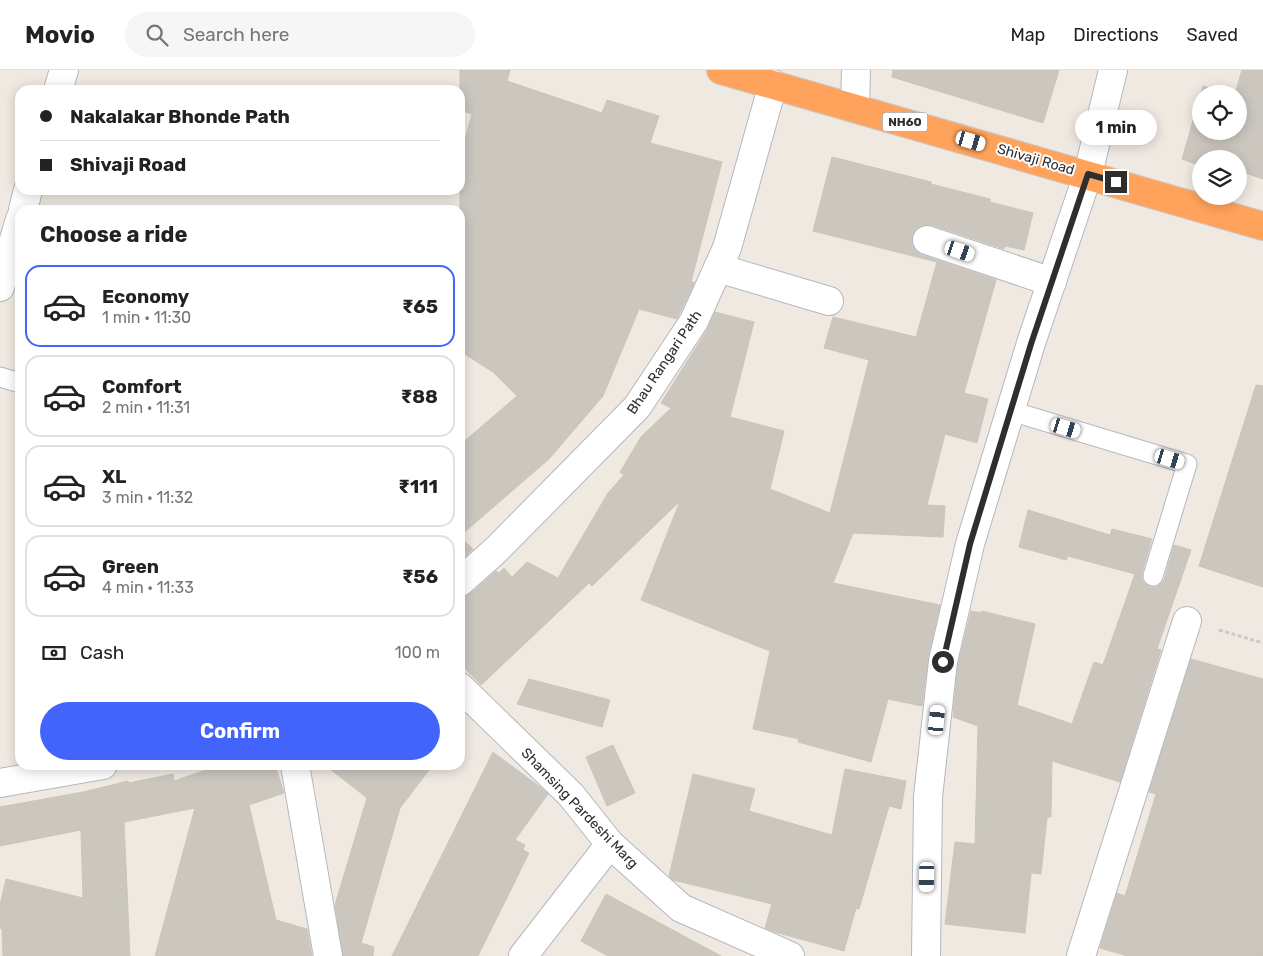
<!DOCTYPE html>
<html lang="en">
<head>
<meta charset="utf-8">
<style>
	:root { --surface:#fff; --page:#f6f6f6; --text:#222; --muted:#767676; --line:#e0e0e0; --accent:#4264fb }
	body { margin:0; font-family:Rubik,sans-serif; background:var(--page); color:var(--text); height:100vh; display:flex; flex-direction:column; font-size:19px; white-space:nowrap }
	* { box-sizing:border-box; margin:0 }
	p { font-size:16px; color:var(--muted) }
	.icon { flex:none; width:28px; height:28px; fill:none; stroke:currentColor; stroke-width:2; stroke-linecap:round; stroke-linejoin:round }
	.map { position:relative; flex:1; overflow:hidden }
	.side { position:absolute; left:15px; top:135px; width:450px; height:565px; display:flex; flex-direction:column; background:var(--surface); border-radius:15px; box-shadow:0 2px 12px #0003 }
	.side>* { flex:none }
	.guide { position:absolute; left:15px; top:15px; width:450px; height:110px; border-radius:15px; box-shadow:0 2px 12px #0003; display:grid; align-content:center; height:110px; padding:0 25px; background:var(--surface) }
	.controls { position:absolute; left:1192px; top:15px; display:grid; gap:10px }
	.controls a { display:grid; place-items:center; width:55px; height:55px; border-radius:50%; background:var(--surface); box-shadow:0 2px 12px #0003; font-size:25px }
	.end { position:absolute; width:22px; height:22px; margin:-11px; border:6px solid #2e2e2e; background:#fff; box-shadow:0 0 0 2px #fff }
	.from { border-radius:50% }
	.bubble { position:absolute; height:35px; border-radius:18px; background:var(--surface); box-shadow:0 2px 12px #0003; font-size:16px; font-weight:700; line-height:35px; text-align:center }
	.car { position:absolute; width:15px; height:30px; margin:-15px -8px; border-radius:6px; box-shadow:0 0 4px 1px #0007; background:linear-gradient(#fff 24%,#345 0 40%,#fff 0 76%,#345 0 86%,#fff 0) }
	.guide b { display:flex; align-items:center; gap:18px; height:48px; font-size:19px }
	.guide b+b { border-top:1px solid var(--line) }
	.guide i { width:12px; height:12px; background:var(--text) }
	ul { padding:0; list-style:none }
	li { display:flex; align-items:center; gap:15px; height:82px; margin:0 10px 8px; padding:0 15px; border:2px solid var(--line); border-radius:15px }
	li div { flex:1 }
	li b { display:block; font-size:19px }
	li em { font-style:normal; font-weight:700 }
	li.on { border-color:var(--accent) }
	li>.icon { width:45px; height:45px; stroke-width:1.5 }
	h2 { padding:0 25px; font-size:22px; line-height:60px }
	.pay { display:flex; align-items:center; gap:12px; height:55px; padding:0 25px; font-size:19px }
	.pay p { margin-inline-start:auto }
	.action { display:flex; gap:10px; margin-top:auto; padding:10px 25px }
	.action a { flex:1; height:58px; border-radius:30px; background:var(--accent); color:#fff; font-size:20px; font-weight:700; line-height:58px; text-align:center }
	header { display:flex; align-items:center; gap:30px; box-sizing:border-box; height:70px; padding:0 25px; background:var(--surface); border-bottom:1px solid var(--line) }
	header strong { font-size:24px }
	nav { display:flex; gap:28px; margin-inline-start:auto; font-size:18px }
	.search { width:350px; height:45px; background:var(--page); display:flex; align-items:center; gap:12px; box-sizing:border-box; padding:0 18px; border-radius:28px; color:var(--muted); font-size:19px }
	.map>svg:first-child { display:block }
	.building { fill:#cbc7bf; stroke:#cbc5ba }
	.lines { fill:none; stroke-linecap:round; stroke-linejoin:round }
	.lane-casing { stroke:#b4b7c1; stroke-width:21 }
	.street-casing { stroke:#b4b7c1; stroke-width:30 }
	.secondary-casing { stroke:#b4b7c1; stroke-width:30 }
	.highway-casing { stroke:#c9c9c9; stroke-width:30 }
	.path { stroke:#c9c9c9; stroke-width:3; stroke-dasharray:4 2.5; stroke-linecap:butt }
	.lane { stroke:#fff; stroke-width:19 }
	.street { stroke:#fff; stroke-width:28 }
	.secondary { stroke:#fff; stroke-width:28 }
	.highway { stroke:#ffa35c; stroke-width:28 }
	.route { stroke:#2e2e2e; stroke-width:6 }
	.labels { text-anchor:middle; stroke-width:4; stroke-linejoin:round; paint-order:stroke }
	.shield { fill:#fff; stroke:#6d6d6d; stroke-width:1 }
	.shield-label { font-size:12px; font-weight:bold; fill:#2e2e2e }
	.street-label { font-size:14px; fill:#2e2e2e; stroke:#fff }
</style>
</head>
<body>
<header>
<strong>Movio</strong>
<div class="search"><svg class="icon" aria-label="search" viewBox="0 0 24 24"><circle cx="10" cy="10" r="6"/><path d="M15 15l6 6"/></svg>Search here</div>
<nav><a>Map</a><a>Directions</a><a>Saved</a></nav>
</header>
<div class="map">
<svg width="1263" height="886" viewBox="0 0 1263 886">
	<rect width="100%" height="100%" fill="#efe9e1"/>
	<g class="building">
		<polygon points="460,0 510,0 507,11 602,43 607,30 659,46 650,73 722,92 691,212 694,212 693,216 677,249 639,239 603,326 549,389 460,466 460,375 517,326 493,302 460,281 460,88 472,44 460,40"/>
		<polygon points="893,0 1059,0 1043,53 892,7"/>
		<polygon points="1242,0 1263,0 1263,109 1242,102 1241,108 1239,107 1239,89 1201,89 1201,96 1182,89 1203,16 1230,24 1201,24 1201,61 1239,61 1239,24 1235,24"/>
		<polygon points="832,87 931,112 931,114 990,129 990,132 1033,143 1024,180 1005,176 1004,179 932,155 923,155 916,159 912,165 912,174 916,181 922,185 996,210 964,323 988,329 977,373 945,364 927,435 945,436 943,467 853,463 833,513 940,535 928,588 922,636 888,629 871,692 798,672 799,669 753,659 770,581 641,530 680,431 592,516 589,513 481,615 460,593 460,527 470,524 496,501 499,503 504,498 512,507 527,492 558,508 608,423 624,405 620,402 641,367 671,338 661,333 707,260 715,242 754,252 730,347 784,361 770,419 830,443 869,290 824,278 833,247 916,267 937,192 813,161"/>
		<polygon points="1256,315 1263,316 1263,517 1199,496"/>
		<polygon points="1028,440 1110,465 1112,459 1152,469 1142,503 1142,509 1144,513 1150,517 1156,517 1161,514 1164,510 1174,475 1191,480 1157,579 1161,580 1120,712 1052,691 1051,747 1047,747 1041,804 1031,803 1025,863 945,854 955,772 975,774 978,656 953,647 958,594 971,541 981,543 982,541 1035,554 1017,635 1072,654 1094,592 1103,595 1135,504 1068,486 1066,490 1019,477"/>
		<polygon points="460,467 473,479 460,491"/>
		<polygon points="1191,589 1263,609 1263,886 1127,886 1100,878 1117,823 1125,826 1156,724 1149,722"/>
		<polygon points="529,609 610,630 602,657 517,634"/>
		<polygon points="613,675 635,723 607,736 586,687"/>
		<polygon points="493,682 540,717 548,724 515,770 525,775 523,780 529,783 478,886 392,886"/>
		<polygon points="220,695 275,695 284,723 249,735 276,850 307,859 312,886 155,886 195,738 124,752 130,886 3,886 2,859 0,858 0,835 6,809 83,828 81,760 0,776 0,737 83,722 128,711 129,713 173,704 174,711"/>
		<polygon points="325,695 433,695 400,738 361,873 374,877 373,886 343,886 335,835 367,728"/>
		<polygon points="845,699 906,711 901,739 889,736 859,839 856,838 844,881 775,862 765,858 772,834 673,810 669,806 693,704 755,719 749,741 832,765"/>
		<polygon points="606,824 721,886 608,886 581,871"/>
	</g>
	<g class="lines">
		<g class="lane-casing">
			<g id="lane">
				<polyline points="0,307 20,313"/>
				<polyline points="1011,341 1187,394 1153,506"/>
			</g>
		</g>
		<g class="street-casing">
			<g id="street">
				<polyline points="855,38 856,0"/>
				<polyline points="927,170 1052,212"/>
				<polyline points="718,198 829,231"/>
				<polyline points="460,512 496,480 637,337 694,251 727,178 773,14"/>
				<polyline points="460,617 571,725 610,774 681,838 790,886"/>
				<polyline points="295,695 328,886"/>
				<polyline points="0,713 103,695"/>
				<polyline points="523,886 610,774"/>
				<polyline points="1081,886 1187,551"/>
			</g>
		</g>
		<g class="secondary-casing">
			<g id="secondary">
				<polyline points="58,20 64,0"/>
				<polyline points="23,140 28,120"/>
				<polyline points="0,217 20,149"/>
				<polyline points="926,886 928,727 943,591 970,474 1031,273 1088,104 1113,0"/>
			</g>
		</g>
		<g class="highway-casing">
			<polyline id="highway" points="721,0 1263,156"/>
		</g>
		<polyline class="path" points="1219,560 1263,573"/>
		<use href="#lane" class="lane"/>
		<use href="#street" class="street"/>
		<use href="#secondary" class="secondary"/>
		<use href="#highway" class="highway"/>
	</g>
	<g class="lines">
		<polyline class="route" points="943,592 970,474 1031,274 1088,104 1116,112"/>
	</g>
	<g class="labels">
		<rect class="shield" x="882.5" y="42.5" width="45" height="19" rx="4"/>
		<g class="shield-label">
			<text x="905" y="56">NH60</text>
		</g>
		<g class="street-label">
			<text transform="translate(1036 89) rotate(16)" y="5">Shivaji Road</text>
			<text transform="translate(664 292) rotate(-56)" y="5">Bhau Rangari Path</text>
			<text transform="translate(580 738) rotate(46)" y="5">Shamsing Pardeshi Marg</text>
		</g>
	</g>
</svg>
<div class="controls">
<a><svg class="icon" aria-label="locate" viewBox="0 0 24 24"><circle cx="12" cy="12" r="6"/><path d="M12 2v4M12 18v4M2 12h4M18 12h4"/></svg></a>
<a><svg class="icon" aria-label="layers" viewBox="0 0 24 24"><path d="M12 4l9 5-9 5-9-5zM3 14l9 5 9-5"/></svg></a>
</div>
<i class="end from" style="left:943px;top:592px"></i>
<i class="end" style="left:1116px;top:112px"></i>
<div class="bubble" style="left:1075px;top:40px;width:82px">1 min</div>
<i class="car" style="left:971px;top:71px;rotate:106deg"></i>
<i class="car" style="left:960px;top:181px;rotate:109deg"></i>
<i class="car" style="left:1066px;top:358px;rotate:107deg"></i>
<i class="car" style="left:1170px;top:389px;rotate:107deg"></i>
<i class="car" style="left:937px;top:650px;rotate:6deg"></i>
<i class="car" style="left:927px;top:807px;rotate:181deg"></i>
<div class="guide">
<b><i class="from"></i>Nakalakar Bhonde Path</b>
<b><i></i>Shivaji Road</b>
</div>
<section class="side">
<h2>Choose a ride</h2>
<ul>
<li class="on"><svg class="icon" aria-label="car" viewBox="0 0 24 24"><path d="M5 17H2v-5l4-1 3-4h7l3 4 3 1v5h-3M9 17h6M6 11h13"/><circle cx="7" cy="17" r="2"/><circle cx="17" cy="17" r="2"/></svg><div><b>Economy</b><p>1 min · 11:30</p></div><em>₹65</em></li>
<li><svg class="icon" aria-label="car" viewBox="0 0 24 24"><path d="M5 17H2v-5l4-1 3-4h7l3 4 3 1v5h-3M9 17h6M6 11h13"/><circle cx="7" cy="17" r="2"/><circle cx="17" cy="17" r="2"/></svg><div><b>Comfort</b><p>2 min · 11:31</p></div><em>₹88</em></li>
<li><svg class="icon" aria-label="car" viewBox="0 0 24 24"><path d="M5 17H2v-5l4-1 3-4h7l3 4 3 1v5h-3M9 17h6M6 11h13"/><circle cx="7" cy="17" r="2"/><circle cx="17" cy="17" r="2"/></svg><div><b>XL</b><p>3 min · 11:32</p></div><em>₹111</em></li>
<li><svg class="icon" aria-label="car" viewBox="0 0 24 24"><path d="M5 17H2v-5l4-1 3-4h7l3 4 3 1v5h-3M9 17h6M6 11h13"/><circle cx="7" cy="17" r="2"/><circle cx="17" cy="17" r="2"/></svg><div><b>Green</b><p>4 min · 11:33</p></div><em>₹56</em></li>
</ul>
<div class="pay"><svg class="icon" aria-label="cash" viewBox="0 0 24 24"><path d="M3 7h18v10H3z"/><circle cx="12" cy="12" r="2"/></svg>Cash<p>100 m</p></div>
<div class="action"><a>Confirm</a></div>
</section>
</div>
</body>
</html>
